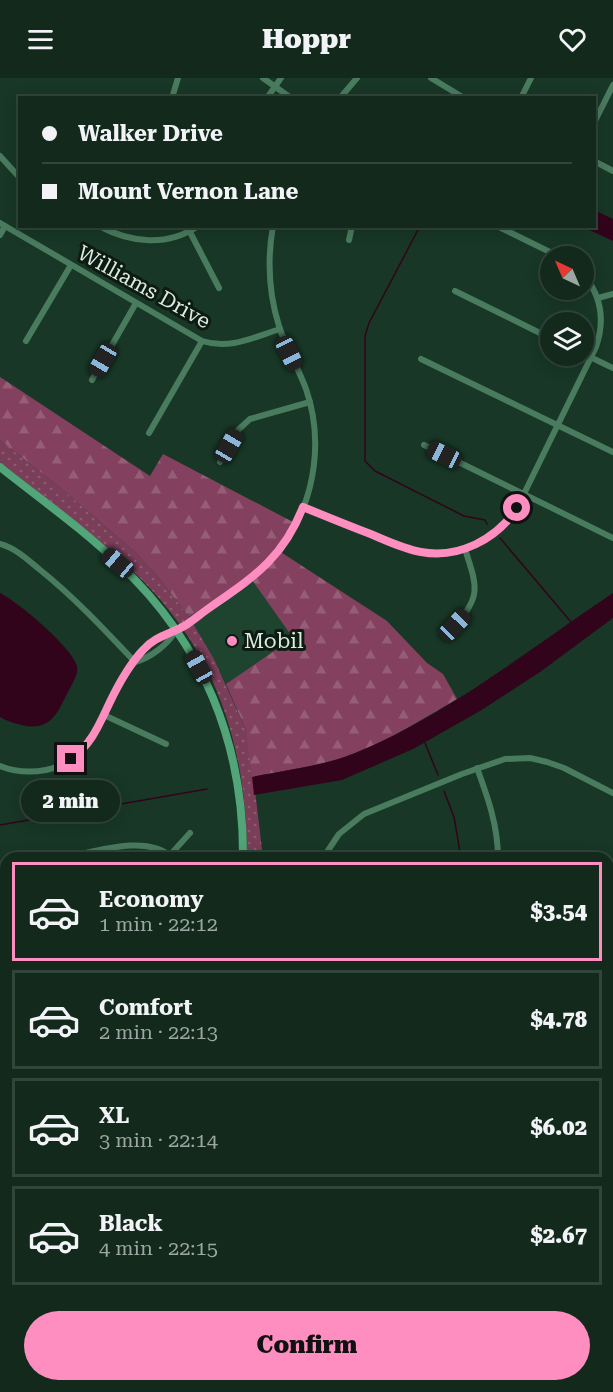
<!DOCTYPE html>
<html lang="en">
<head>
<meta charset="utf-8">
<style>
	:root { --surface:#12291c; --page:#1f3529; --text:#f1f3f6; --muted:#9ca6a3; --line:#31453b; --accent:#fd8ebf }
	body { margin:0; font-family:"Roboto Serif",serif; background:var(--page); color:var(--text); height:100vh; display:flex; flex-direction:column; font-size:22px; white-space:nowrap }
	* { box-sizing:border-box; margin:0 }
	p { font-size:20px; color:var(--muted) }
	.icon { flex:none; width:33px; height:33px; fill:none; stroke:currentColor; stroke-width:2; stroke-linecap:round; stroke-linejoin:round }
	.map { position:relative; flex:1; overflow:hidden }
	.sheet { position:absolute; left:0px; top:774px; width:614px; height:540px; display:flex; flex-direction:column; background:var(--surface); border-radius:18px 18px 0 0; box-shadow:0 3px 15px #0003,0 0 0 2px var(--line) }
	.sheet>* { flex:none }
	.top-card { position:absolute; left:18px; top:18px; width:578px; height:132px; border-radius:0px; box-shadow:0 3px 15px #0003,0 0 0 2px var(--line); display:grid; align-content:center; height:132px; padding:0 24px; background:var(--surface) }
	.needle { width:39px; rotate:316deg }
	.tools { position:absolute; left:540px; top:168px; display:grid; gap:12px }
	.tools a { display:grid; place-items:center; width:54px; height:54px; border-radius:50%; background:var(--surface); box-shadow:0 3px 15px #0003,0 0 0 2px var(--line); font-size:30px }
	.end { position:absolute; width:27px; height:27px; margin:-14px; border:8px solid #fd8ebf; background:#111; box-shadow:0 0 0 3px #111 }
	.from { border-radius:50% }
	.bubble { position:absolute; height:42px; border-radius:21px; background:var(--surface); box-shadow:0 3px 15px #0003,0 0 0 2px var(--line); font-size:20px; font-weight:800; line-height:42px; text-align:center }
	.car { position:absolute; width:18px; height:36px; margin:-18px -9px; border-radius:8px; box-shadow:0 0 4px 2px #0007; background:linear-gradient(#222 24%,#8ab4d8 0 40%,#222 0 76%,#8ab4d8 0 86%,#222 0) }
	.top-card b { display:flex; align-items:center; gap:21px; height:57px; font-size:22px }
	.top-card b+b { border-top:2px solid var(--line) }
	.top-card i { width:15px; height:15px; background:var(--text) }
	ul { padding:10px 0 0; list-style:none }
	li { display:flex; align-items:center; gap:18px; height:99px; margin:0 12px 9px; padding:0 12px; border:3px solid var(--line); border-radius:0px }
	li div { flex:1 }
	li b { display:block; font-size:22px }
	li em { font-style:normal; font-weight:800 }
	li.selected { border-color:var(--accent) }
	li>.icon { width:54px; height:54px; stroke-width:1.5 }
	.button { display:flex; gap:12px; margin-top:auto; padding:12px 24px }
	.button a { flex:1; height:69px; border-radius:36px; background:var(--accent); color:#111; font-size:24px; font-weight:800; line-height:69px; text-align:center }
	header { display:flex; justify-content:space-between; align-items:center; height:78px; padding:0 24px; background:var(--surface); font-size:27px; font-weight:800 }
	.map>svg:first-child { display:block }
	.built { fill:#1e4430 }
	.grass { fill:url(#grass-dots) }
	.forest { fill:url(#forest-firs) }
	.water { fill:#32041c }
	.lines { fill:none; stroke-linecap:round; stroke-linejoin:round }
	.stream { stroke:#32041c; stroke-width:1.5 }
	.street { stroke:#497b5e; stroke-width:6 }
	.secondary { stroke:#52a578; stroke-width:8 }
	.route { stroke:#fd8ebf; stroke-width:8 }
	.poi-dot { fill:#fd8ebf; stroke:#0d1b13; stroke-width:2 }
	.labels { text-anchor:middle; stroke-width:6; stroke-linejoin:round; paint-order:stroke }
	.street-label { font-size:21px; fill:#dbece1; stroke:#0d1b13 }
	.poi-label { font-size:21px; fill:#dbece1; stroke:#0d1b13; text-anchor:start }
</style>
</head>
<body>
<header><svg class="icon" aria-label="menu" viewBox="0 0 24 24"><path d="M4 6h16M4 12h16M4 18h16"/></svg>Hoppr<svg class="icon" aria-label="heart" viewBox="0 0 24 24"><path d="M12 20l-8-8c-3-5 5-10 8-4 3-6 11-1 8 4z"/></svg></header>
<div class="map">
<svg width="613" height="1314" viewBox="0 0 613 1314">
	<defs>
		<pattern id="grass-dots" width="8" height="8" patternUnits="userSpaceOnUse" patternTransform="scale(1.5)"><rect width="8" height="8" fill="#7a3e59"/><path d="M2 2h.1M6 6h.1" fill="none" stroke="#8c5a71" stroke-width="1.8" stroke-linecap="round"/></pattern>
		<pattern id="forest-firs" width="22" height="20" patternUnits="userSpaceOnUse" patternTransform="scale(1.5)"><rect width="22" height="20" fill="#84415f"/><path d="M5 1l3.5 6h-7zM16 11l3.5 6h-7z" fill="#955d76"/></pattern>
	</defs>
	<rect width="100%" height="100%" fill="#183726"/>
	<polygon class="built" points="251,498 293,560 226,606 214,581 189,539"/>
	<path class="grass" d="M0,362L62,411L136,475L155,495L189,539L214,581L246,652L250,670L263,780H247C247,672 218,577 140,500C97,457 47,422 0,384Z"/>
	<path class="forest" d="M0,299L150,398L163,376L293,444L276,471L387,543L427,585L443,596L457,621C424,640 391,661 356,675C323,688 286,692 252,699L246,652L226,606L293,560L250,499L189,539L155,495L136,475L62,411L0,362Z"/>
	<g class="water">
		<polygon points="594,132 613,141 613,163 583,149 594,148"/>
		<path d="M0,515C17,523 73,570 77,588C79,596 72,606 68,614C58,633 52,652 26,648C17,646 8,644 0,639Z"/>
		<path d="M613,515V540L540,594L480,633L413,671L342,702L254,717L252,699C286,692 323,688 355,675C445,639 532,569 613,515Z"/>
	</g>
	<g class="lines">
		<g class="stream">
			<polyline points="420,148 369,245 365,258 365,383 375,393 464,438 485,442 487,446"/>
			<polyline points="500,460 571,544"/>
			<polyline points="425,665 438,697"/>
			<polyline points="444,713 454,739 461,780"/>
			<polyline points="0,747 207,711"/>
			<polyline points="215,1314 218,1308"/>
		</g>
		<g class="street">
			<polyline points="263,0 291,20"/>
			<polyline points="431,0 464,20"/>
			<polyline points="172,20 178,0"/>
			<polyline points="267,20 281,0"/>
			<polyline points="340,20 357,0"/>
			<polyline points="521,20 531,0"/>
			<polyline points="594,45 613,7"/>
			<polyline points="0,78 20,100"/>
			<polyline points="594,83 613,93"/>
			<path d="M0,145L202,263C230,272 254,259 280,251"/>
			<path d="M99,148C131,165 167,169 198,148"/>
			<polyline points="497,148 558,178"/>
			<polyline points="190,154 219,210"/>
			<polyline points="0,157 5,148"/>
			<polyline points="349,162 352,148"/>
			<polyline points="455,213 550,260"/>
			<polyline points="598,220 613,216"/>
			<polyline points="26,263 71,187"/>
			<polyline points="584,276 613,290"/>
			<polyline points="421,281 613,374"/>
			<polyline points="92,302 136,225"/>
			<polyline points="149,355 202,263"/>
			<polyline points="424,367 613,460"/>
			<polyline points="220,384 238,352 250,341 310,324"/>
			<path d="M303,430L418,474L434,476L451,474L479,465L503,447L517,430L596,269C605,243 601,218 584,197"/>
			<path d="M0,466C15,470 27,481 39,491C74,519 104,551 135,584C103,619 100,681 46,692C30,695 15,694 0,688"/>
			<path d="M455,547C483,518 476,506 465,471"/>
			<path d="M176,552C169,566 150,580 135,584C150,556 166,560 188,545C224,521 265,497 288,460C316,416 323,360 306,311C298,289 286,270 279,248C269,216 267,182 273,148"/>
			<polyline points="104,637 166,666"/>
			<path d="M477,690C488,720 498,748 498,780"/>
			<polyline points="170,777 190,755"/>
			<path d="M63,780C95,774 147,755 173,780"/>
			<polyline points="323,780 339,756 364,736 462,696 505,681 530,680 547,684 564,690 613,715"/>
			<polyline points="0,791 6,790"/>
			<polyline points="608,809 613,804"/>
			<polyline points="0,887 6,878"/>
			<polyline points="0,993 6,988"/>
			<polyline points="0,1081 6,1078"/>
			<polyline points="0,1241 6,1244"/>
			<polyline points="548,1308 550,1314"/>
			<path d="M4,1314C0,1293 1,1274 6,1253"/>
			<polyline points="153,1314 161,1308"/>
			<polyline points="259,1314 262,1308"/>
			<polyline points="348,1314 354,1308"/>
		</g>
		<g class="secondary">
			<path d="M0,389C40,421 83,451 120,487C203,565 244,666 243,780"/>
			<polyline points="608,986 613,969"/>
			<polyline points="0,1140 6,1138"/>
			<polyline points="608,1247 613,1263"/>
		</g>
	</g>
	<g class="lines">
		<path class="route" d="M71,681C91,667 99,647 109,626C118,607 129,587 143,572C155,558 171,556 186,547C195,541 203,534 212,528C255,498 283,480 303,429C325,438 347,447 368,455C385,462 403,471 421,474C459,481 497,461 517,430"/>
	</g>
	<circle class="poi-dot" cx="232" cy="563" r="6"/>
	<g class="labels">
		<g class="street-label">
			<text transform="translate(144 209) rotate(29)" y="7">Williams Drive</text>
		</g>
		<g class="poi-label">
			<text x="244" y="570">Mobil</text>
		</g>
	</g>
</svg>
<div class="tools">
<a><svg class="needle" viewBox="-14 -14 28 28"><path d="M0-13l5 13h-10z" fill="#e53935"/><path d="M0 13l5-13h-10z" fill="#9ca6a3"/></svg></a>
<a><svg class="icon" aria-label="layers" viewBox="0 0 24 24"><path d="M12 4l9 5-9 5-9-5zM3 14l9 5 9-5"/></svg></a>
</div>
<i class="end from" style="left:517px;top:430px"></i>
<i class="end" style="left:71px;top:681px"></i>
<div class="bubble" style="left:21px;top:702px;width:99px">2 min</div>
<i class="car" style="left:289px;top:275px;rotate:154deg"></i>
<i class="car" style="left:103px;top:282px;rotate:210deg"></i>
<i class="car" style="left:229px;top:368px;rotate:30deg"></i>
<i class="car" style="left:444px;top:377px;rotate:296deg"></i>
<i class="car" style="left:118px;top:485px;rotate:310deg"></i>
<i class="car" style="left:455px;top:547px;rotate:44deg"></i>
<i class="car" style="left:199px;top:589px;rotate:331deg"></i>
<div class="top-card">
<b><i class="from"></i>Walker Drive</b>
<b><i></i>Mount Vernon Lane</b>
</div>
<section class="sheet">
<ul>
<li class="selected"><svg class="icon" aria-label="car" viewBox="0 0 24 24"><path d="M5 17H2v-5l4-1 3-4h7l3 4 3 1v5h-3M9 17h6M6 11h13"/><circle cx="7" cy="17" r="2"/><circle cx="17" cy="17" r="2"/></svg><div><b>Economy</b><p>1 min · 22:12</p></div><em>$3.54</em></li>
<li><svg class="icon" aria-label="car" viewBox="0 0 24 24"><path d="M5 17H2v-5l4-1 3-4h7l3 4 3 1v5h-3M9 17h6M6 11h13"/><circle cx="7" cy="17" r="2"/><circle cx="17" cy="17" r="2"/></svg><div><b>Comfort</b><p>2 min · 22:13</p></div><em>$4.78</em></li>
<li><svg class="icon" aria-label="car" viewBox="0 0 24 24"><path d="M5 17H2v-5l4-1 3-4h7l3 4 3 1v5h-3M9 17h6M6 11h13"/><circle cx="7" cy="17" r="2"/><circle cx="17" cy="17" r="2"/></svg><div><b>XL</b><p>3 min · 22:14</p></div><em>$6.02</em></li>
<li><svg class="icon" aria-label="car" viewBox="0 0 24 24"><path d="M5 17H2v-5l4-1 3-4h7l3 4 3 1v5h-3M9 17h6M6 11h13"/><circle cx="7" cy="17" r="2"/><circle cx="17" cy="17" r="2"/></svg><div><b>Black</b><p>4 min · 22:15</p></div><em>$2.67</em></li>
</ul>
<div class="button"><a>Confirm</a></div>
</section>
</div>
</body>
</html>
